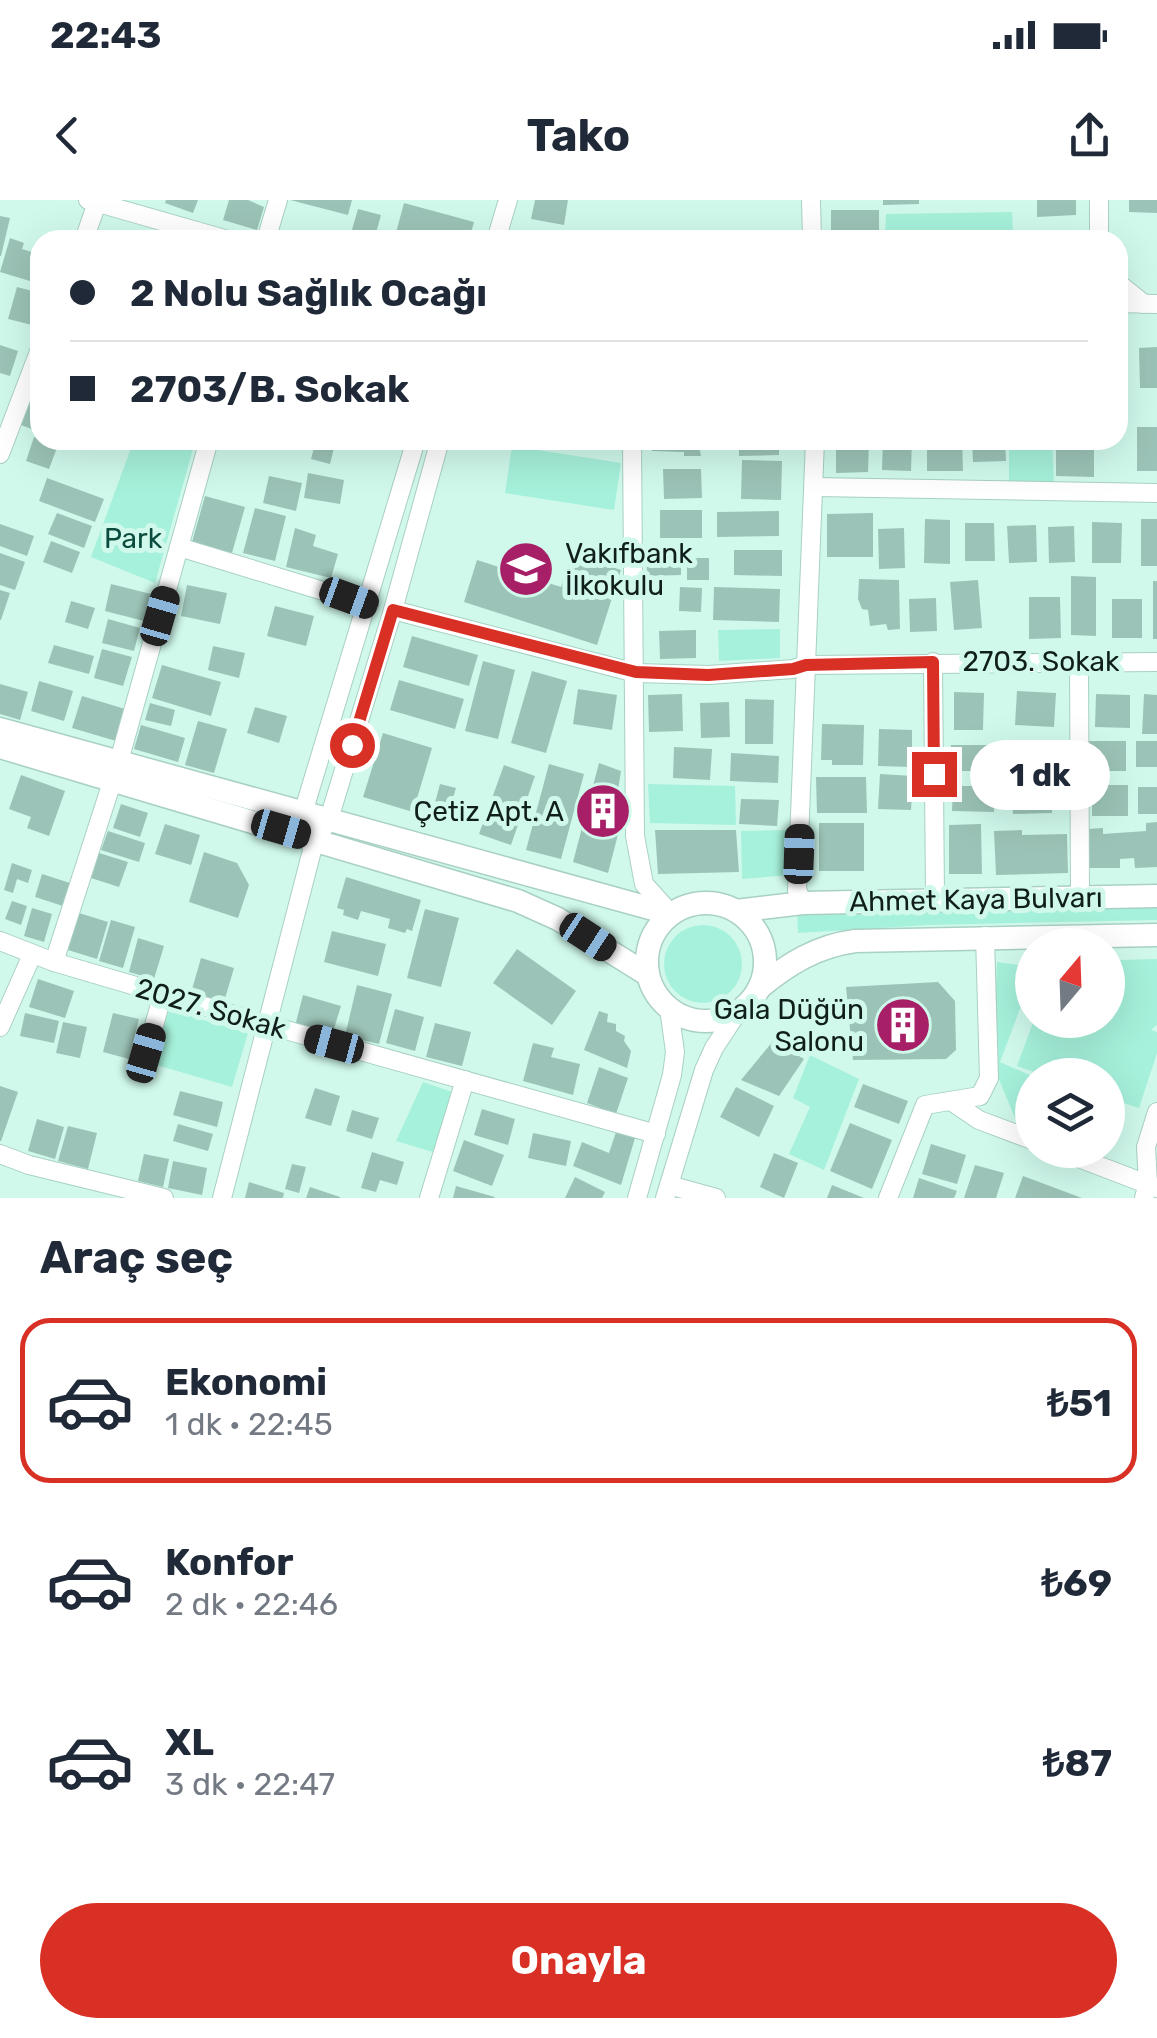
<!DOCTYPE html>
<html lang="tr">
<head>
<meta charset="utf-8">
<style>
	:root { --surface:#fff; --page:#f2f2f3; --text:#1f2937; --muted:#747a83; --line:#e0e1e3; --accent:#d93025 }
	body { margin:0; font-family:Rubik,sans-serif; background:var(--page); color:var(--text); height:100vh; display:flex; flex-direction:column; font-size:38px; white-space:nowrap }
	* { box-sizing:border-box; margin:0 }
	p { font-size:32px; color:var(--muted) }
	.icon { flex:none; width:55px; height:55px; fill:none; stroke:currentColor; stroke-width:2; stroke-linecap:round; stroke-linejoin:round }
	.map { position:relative; height:998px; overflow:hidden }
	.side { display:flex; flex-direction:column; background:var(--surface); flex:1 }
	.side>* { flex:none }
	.guide { position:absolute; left:30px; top:30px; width:1098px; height:220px; border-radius:30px; box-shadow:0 10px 40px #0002; display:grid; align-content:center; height:220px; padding:0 40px; background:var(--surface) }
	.needle { width:65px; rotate:19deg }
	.buttons { position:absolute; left:1015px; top:728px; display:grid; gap:20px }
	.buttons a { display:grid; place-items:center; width:110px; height:110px; border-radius:50%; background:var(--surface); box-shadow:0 10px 40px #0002; font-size:50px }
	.end { position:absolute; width:45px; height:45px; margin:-22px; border:12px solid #d93025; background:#fff; box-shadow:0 0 0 5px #fff }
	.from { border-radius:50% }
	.bubble { position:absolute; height:70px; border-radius:35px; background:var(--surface); box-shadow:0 10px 40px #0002; font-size:32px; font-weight:700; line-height:70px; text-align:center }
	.car { position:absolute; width:30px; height:60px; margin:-30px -15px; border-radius:12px; box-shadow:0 0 8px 2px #0007; background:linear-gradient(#222 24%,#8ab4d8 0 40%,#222 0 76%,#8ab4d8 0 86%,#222 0) }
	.guide b { display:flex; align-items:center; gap:35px; height:95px; font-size:38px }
	.guide b+b { border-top:2px solid var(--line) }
	.guide i { width:25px; height:25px; background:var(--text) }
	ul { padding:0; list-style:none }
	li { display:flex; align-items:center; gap:30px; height:165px; margin:0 20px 15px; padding:0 20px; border:5px solid transparent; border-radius:30px }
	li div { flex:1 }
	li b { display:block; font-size:38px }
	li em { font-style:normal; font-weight:700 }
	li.active { border-color:var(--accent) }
	li>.icon { width:90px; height:90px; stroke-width:1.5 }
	h2 { padding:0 40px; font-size:45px; line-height:120px }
	.action { display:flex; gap:20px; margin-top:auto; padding:20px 40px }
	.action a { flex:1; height:115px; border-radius:60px; background:var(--accent); color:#fff; font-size:40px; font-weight:700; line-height:115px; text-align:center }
	.status { display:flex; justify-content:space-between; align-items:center; height:70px; padding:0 50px; background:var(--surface); direction:ltr }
	.status svg { height:28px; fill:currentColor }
	header { display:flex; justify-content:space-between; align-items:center; height:130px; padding:0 40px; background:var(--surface); font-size:45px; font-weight:700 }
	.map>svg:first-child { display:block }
	.green { fill:#a6f1db }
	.building { fill:#9cc3b7 }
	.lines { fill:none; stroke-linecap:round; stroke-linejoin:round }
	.minor-casing { stroke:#a8d0c3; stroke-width:20 }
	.major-casing { stroke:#a8d0c3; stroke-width:25 }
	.minor { stroke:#fff; stroke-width:18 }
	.major { stroke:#fff; stroke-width:22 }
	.route { stroke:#d93025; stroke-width:12 }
	.labels { text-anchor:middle; stroke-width:10; stroke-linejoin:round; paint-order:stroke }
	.park-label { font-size:28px; fill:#0c4c3e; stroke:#d0f9ec }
	.poi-label { font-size:28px; fill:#101f1b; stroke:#d0f9ec; text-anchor:end }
	.street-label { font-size:28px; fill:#101f1b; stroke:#d0f9ec }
</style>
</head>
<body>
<div class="status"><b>22:43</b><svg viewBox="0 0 49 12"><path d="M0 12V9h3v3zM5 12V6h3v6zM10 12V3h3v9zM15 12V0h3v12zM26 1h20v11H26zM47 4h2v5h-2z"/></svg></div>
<header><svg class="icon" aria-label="back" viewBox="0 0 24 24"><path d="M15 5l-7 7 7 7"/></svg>Tako<svg class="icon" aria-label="share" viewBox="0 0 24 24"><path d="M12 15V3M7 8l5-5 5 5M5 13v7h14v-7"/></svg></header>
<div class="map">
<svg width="1157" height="998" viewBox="0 0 1157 998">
	<rect width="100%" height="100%" fill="#d0f9ec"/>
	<g class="green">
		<polygon points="1012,12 1013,35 961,32 961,40 885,40 886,14"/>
		<polygon points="134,240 157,240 193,249 155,383 91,357"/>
		<polygon points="1009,240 1052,240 1054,284 1009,282"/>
		<polygon points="512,246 621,263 614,310 505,293"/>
		<polygon points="780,429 780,458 719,461 718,430"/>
		<polygon points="648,584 735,586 736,625 650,623"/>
		<polygon points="791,630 790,675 742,679 741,631"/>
		<polygon points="1045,708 1157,708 1157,720 929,725 798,733 797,712"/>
		<circle cx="703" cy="764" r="39"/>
		<polygon points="1157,759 1157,825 1151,830 1157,832 1157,853 1139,908 1108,898 1108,875 1043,875 1017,866 1034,820 1108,820 1108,792 1120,760"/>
		<polygon points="997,762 1032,767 1032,786 1029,785 1000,862 1032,876 1027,904 1032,909 1032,926 1015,918 993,865"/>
		<polygon points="169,810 248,833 232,887 153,864"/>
		<polygon points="810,855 859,879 824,970 789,954 810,907 793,898"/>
		<polygon points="423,882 452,892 436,953 396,941"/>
	</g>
	<g class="building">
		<polygon points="166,0 198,0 193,13 165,3"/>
		<polygon points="229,0 248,0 264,7 257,30 223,20"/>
		<polygon points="290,0 352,0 348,15"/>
		<polygon points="535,0 568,0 564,25 531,19"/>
		<polygon points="883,0 919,0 919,4 883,5"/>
		<polygon points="1037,0 1076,0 1076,15 1037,17"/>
		<polygon points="1129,0 1157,0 1157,13 1129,12"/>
		<polygon points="404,3 474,22 469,40 394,40"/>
		<polygon points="358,9 381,15 374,40 349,40"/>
		<rect x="831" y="10" width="48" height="30"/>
		<polygon points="0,16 10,18 1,56 0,56"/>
		<polygon points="10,38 24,43 22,49 38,54 30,81 0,72"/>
		<polygon points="17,87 40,93 32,125 8,119"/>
		<polygon points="1118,142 1122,142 1124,174 1118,174"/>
		<polygon points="0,145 18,151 10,176 0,173"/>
		<polygon points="1157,147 1157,188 1140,188 1139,148"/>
		<polygon points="31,200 40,204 40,232 21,225"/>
		<rect x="1137" y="227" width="20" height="44"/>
		<polygon points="34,237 58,245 49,269 26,261"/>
		<polygon points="232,240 269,240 267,250"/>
		<polygon points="316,240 336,240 330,264 311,259"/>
		<polygon points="652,240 698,240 701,256 684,256 684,252 652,251"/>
		<polygon points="739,240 779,240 779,255 739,256"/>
		<polygon points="836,240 869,240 868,272 836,273"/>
		<polygon points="883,240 912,240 911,271 882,270"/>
		<polygon points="927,240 962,240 963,271 927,271"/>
		<polygon points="972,240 1005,240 1006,261 973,262"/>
		<polygon points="1056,240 1094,240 1094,277 1056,276"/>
		<polygon points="742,260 782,261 781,300 741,299"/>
		<polygon points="663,269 701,269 702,298 664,299"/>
		<polygon points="308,273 344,280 340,304 304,298"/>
		<polygon points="269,276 302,283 296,311 263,303"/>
		<polygon points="47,278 104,299 95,322 39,301"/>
		<polygon points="205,296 245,307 232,353 192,342"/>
		<polygon points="255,308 286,316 275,361 243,353"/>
		<rect x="660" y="310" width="42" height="28"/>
		<polygon points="779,311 779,336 717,337 717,312"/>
		<polygon points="57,313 92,326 84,348 48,334"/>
		<polygon points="873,313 873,357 827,357 827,314"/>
		<polygon points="925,319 950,320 950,364 924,363"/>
		<rect x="1141" y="319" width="16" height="47"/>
		<polygon points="1092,322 1122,323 1121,363 1092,363"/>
		<polygon points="965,323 994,323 995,361 965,361"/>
		<polygon points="0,324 34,336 27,356 0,346"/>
		<polygon points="1036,325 1037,362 1009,363 1007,326"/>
		<polygon points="1074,326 1075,362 1049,363 1048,327"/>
		<polygon points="295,328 316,335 313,346 338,354 331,378 286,367"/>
		<polygon points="904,328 905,368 879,369 878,329"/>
		<polygon points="51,341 80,352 72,373 43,362"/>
		<polygon points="681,348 681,375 647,376 646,349"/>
		<polygon points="734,350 782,350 782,376 734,375"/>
		<polygon points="0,353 25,362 15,390 0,385"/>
		<polygon points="572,354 621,370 597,445 464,402 477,360 561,387"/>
		<rect x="687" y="358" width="22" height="22"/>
		<polygon points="1071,376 1096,377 1096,436 1071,435"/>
		<polygon points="859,379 899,380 900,429 888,430 886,424 870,426 868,410 862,409 858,399"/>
		<polygon points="978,380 982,428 954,430 950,382"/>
		<rect x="1153" y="381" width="4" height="58"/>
		<polygon points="111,384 151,394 144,421 105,411"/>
		<polygon points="187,385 227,393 220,424 181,416"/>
		<polygon points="680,387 702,388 701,412 679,411"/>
		<polygon points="714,387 780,389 779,422 713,420"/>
		<polygon points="0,390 10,393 1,420 0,420"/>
		<polygon points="1029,397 1060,397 1061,438 1029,439"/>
		<polygon points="936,398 937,431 910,432 909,399"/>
		<rect x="1112" y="399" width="30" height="39"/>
		<polygon points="71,401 95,408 88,429 65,422"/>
		<polygon points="275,406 314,416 306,446 267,436"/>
		<polygon points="108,419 140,428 134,451 102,443"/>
		<polygon points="696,430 696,458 660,459 659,431"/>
		<polygon points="412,436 478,455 469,486 403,467"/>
		<polygon points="54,445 94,456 89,474 48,463"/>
		<polygon points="213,446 245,453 239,478 208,470"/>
		<polygon points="102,449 132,457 123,486 94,478"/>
		<polygon points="483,461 515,470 498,539 465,531"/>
		<polygon points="162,465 221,482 211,516 152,498"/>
		<polygon points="532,471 567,481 546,553 511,543"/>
		<polygon points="399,480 464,499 455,529 390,510"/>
		<polygon points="39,481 73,491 64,521 31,511"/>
		<polygon points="0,484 28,492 20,520 0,514"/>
		<polygon points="578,489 617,495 612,530 573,524"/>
		<polygon points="1017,491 1056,493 1054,527 1015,525"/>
		<polygon points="954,492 984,493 983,530 954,530"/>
		<polygon points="682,494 683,531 649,532 648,495"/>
		<polygon points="1096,494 1130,495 1130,528 1095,527"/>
		<polygon points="1144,494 1157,495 1157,534 1142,534"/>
		<polygon points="82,496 125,509 116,541 72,528"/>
		<polygon points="745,499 774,500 773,544 745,544"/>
		<polygon points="729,502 730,537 701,538 700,503"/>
		<polygon points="150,503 175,510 171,526 145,520"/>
		<polygon points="255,507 287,516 279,543 247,533"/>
		<polygon points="198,521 227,529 214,573 185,565"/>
		<polygon points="822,524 864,525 863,565 832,565 832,560 821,560"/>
		<polygon points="141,525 185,538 178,562 134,549"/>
		<polygon points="879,529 912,530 912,567 878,566"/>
		<polygon points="383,533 432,548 413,612 363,597"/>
		<rect x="1089" y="541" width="37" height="30"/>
		<rect x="1136" y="541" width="21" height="26"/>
		<polygon points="1018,542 1060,546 1058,578 1015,575"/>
		<rect x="951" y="545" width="39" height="26"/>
		<polygon points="674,547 712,549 710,580 673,578"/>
		<polygon points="731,553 779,556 778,583 730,581"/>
		<polygon points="599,563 621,571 616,603 622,619 608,673 573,662"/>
		<polygon points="549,564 584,574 561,659 526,650"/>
		<polygon points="504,565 535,576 511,645 479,634"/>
		<polygon points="880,574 913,576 911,610 878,609"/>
		<polygon points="21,575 65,591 49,636 27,628 31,617 9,609"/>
		<polygon points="816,577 866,577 867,613 817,613"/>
		<polygon points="440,584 456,588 447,618 432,614"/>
		<rect x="1092" y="585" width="36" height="31"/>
		<polygon points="953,586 995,586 994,612 952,611"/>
		<polygon points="1051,586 1052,613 1013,614 1011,588"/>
		<rect x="1138" y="587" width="19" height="27"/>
		<polygon points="741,599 779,600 777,626 739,624"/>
		<polygon points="121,604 148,613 140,637 113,628"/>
		<polygon points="1157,622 1157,667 1135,668 1134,658 1120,659 1120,668 1088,668 1087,629 1103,628 1103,634 1146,631 1146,623"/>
		<rect x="819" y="623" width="45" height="48"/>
		<polygon points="165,624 200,635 191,665 155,654"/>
		<polygon points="981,624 982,674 949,674 949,625"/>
		<polygon points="655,630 736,630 739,672 658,674"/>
		<polygon points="1022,630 1022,635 1067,634 1068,673 996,675 994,631"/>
		<polygon points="108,631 145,643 139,662 101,650"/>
		<polygon points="204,652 237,663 249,685 238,718 189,702"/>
		<polygon points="99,653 128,662 119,687 91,678"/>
		<polygon points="12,663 32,670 28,683 17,679 13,693 4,690"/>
		<polygon points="42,674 70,683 63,706 35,697"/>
		<polygon points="346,677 421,700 412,731 407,729 405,733 388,728 390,719 361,711 358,720 343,715 344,710 337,708"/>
		<polygon points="12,701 27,706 21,725 5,719"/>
		<polygon points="32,708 52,714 44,742 24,736"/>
		<polygon points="425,709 459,718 441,787 407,778"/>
		<polygon points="79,713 108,722 97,759 68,750"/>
		<polygon points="111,720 135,727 123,768 99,761"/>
		<polygon points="332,731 386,744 378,776 324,762"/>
		<polygon points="138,738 164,746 154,779 129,772"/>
		<polygon points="517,749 576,791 552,825 493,783"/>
		<polygon points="201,758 234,768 224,802 191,793"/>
		<polygon points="38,779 74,791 65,818 29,807"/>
		<polygon points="938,782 955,801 956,850 946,859 853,860 846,787"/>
		<polygon points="357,785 392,794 379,844 345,836"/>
		<polygon points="303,795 341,806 332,835 295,826"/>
		<polygon points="395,809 424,817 415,851 386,843"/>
		<polygon points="599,811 608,814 607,822 616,824 616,831 625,836 624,841 631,851 627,868 584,850"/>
		<polygon points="25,813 59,821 54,843 20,836"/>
		<polygon points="113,813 139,819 129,859 103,852"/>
		<polygon points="63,822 87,827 80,858 56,853"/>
		<polygon points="435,823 471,832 462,866 426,857"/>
		<polygon points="773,841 804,859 779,896 741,880"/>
		<polygon points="533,843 554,848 551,857 580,864 573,895 523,881"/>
		<polygon points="599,867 628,878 616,914 587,903"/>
		<polygon points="863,884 908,901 899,924 854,907"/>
		<polygon points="0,886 18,892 1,941 0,941"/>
		<polygon points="736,887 774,906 759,937 720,917"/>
		<polygon points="315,888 340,896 331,926 305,918"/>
		<polygon points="180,891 223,902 217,927 173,915"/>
		<polygon points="482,909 515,919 508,945 474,935"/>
		<polygon points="352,910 379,918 372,939 346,931"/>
		<polygon points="37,919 64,927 55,959 28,951"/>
		<polygon points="850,923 892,940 872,989 830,971"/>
		<polygon points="178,924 213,934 208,951 173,941"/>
		<polygon points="68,926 97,933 88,969 58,961"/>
		<polygon points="616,932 635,938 621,985 573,966 582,942 609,953"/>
		<polygon points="533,933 571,941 566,966 528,958"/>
		<polygon points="464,940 504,955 492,986 453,971"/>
		<polygon points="931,944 966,955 957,984 922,974"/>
		<polygon points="372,952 404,962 397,985 380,980 376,992 361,988"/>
		<polygon points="774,953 798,963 784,998 760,987"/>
		<polygon points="144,954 169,959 163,987 138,981"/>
		<polygon points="173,961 207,968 202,995 168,988"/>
		<polygon points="292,964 306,967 299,993 285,989"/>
		<polygon points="975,965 1004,973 996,998 964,998"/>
		<polygon points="1023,976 1082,998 1015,998"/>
		<polygon points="575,977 605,992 602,998 565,998"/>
		<polygon points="919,978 957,991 954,998 913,998"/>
		<polygon points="249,982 284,993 283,998 245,998"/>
		<polygon points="832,985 864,998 827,998"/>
		<polygon points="456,986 495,997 494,998 453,998"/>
		<polygon points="310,987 340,997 340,998 306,998"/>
	</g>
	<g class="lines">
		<g class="minor-casing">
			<g id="minor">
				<polyline points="88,0 228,40"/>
				<polyline points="811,0 812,40"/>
				<polyline points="1099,0 1099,40"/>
				<polyline points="84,40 98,0"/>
				<polyline points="266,40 278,0"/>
				<polyline points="496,40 508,0"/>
				<polyline points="1118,83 1144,104"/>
				<polyline points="1118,103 1157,104"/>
				<polyline points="632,240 635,636 644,684 671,714"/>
				<polyline points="0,254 40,149"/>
				<polyline points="815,287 1157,293"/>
				<polyline points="179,347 369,405"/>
				<polyline points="393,410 636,473 709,475 793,469 806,465 1157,462"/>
				<polyline points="1079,460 1080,698"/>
				<polyline points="933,462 935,699"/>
				<polyline points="119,561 209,240"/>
				<polyline points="308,625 303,614 306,603 416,240"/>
				<polyline points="803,703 797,690 815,240"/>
				<polyline points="0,741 54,762 268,825 656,934"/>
				<polyline points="54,762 113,579"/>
				<polyline points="0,827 32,755"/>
				<polyline points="146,853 163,794"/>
				<polyline points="951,901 979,920 1032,940"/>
				<polyline points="1058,950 1157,988"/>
				<polyline points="0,954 29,965 164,998"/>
				<polyline points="669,985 716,998"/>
				<polyline points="222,998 315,639 328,622 332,609 393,410 440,240"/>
				<polyline points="429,998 465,880"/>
				<polyline points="637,998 672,875 675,852 669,808"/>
				<polyline points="665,998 704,870 714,848 739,810"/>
				<polyline points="888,998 925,905 980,896 989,878 985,736"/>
				<polyline points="1144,998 1148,984 1146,947 1157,912"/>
			</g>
		</g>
		<g class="major-casing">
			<g id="major">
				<polyline points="0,529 671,714"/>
				<polyline points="0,547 518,701 558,719 648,775"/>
				<circle cx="706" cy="762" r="59"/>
				<polyline points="736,711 803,703 1157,696"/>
				<path d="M759,788C788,764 817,746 855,741L1157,735"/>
			</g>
		</g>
		<use href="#minor" class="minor"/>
		<use href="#major" class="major"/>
	</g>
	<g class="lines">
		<polyline class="route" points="352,545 393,410 636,472 708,475 793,469 806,465 933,462 934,574"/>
	</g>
	<defs>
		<g id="school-disc" transform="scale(2.875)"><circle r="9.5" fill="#a61f67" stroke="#d0f9ec"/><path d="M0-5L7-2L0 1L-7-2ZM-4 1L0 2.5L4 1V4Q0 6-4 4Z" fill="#fff"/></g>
		<g id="building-disc" transform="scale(2.875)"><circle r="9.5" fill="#a61f67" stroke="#d0f9ec"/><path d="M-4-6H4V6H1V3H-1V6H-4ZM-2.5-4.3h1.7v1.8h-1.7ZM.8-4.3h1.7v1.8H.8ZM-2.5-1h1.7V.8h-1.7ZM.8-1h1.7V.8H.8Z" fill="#fff"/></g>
	</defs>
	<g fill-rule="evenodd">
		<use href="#school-disc" x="526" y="369"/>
		<use href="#building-disc" x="603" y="611"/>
		<use href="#building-disc" x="903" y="825"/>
	</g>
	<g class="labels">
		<g class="park-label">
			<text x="133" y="348">Park</text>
		</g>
		<g class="poi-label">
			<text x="565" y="363" text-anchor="start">Vakıfbank<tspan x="565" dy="32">İlkokulu</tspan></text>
			<text x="564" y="621">Çetiz Apt. A</text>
			<text x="864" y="819">Gala Düğün<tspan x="864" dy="32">Salonu</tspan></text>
		</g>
		<g class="street-label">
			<text x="1041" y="471">2703. Sokak</text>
			<text transform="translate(976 699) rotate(-1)" y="10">Ahmet Kaya Bulvarı</text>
			<text transform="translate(211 808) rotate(16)" y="10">2027. Sokak</text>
		</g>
	</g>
</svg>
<div class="buttons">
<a><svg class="needle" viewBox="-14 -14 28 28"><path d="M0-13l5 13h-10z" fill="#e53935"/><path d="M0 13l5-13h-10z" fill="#747a83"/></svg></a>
<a><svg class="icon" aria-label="layers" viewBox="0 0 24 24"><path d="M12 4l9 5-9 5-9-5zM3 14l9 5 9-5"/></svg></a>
</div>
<i class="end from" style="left:352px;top:545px"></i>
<i class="end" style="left:934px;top:574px"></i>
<div class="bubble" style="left:970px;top:540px;width:140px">1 dk</div>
<i class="car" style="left:349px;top:398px;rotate:110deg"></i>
<i class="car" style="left:160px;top:416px;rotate:16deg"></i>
<i class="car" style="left:281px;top:629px;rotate:106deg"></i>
<i class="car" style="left:799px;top:654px;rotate:2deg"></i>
<i class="car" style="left:588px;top:737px;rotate:123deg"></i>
<i class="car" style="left:334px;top:844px;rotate:285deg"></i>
<i class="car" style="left:146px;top:853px;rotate:16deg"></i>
<div class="guide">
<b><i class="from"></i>2 Nolu Sağlık Ocağı</b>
<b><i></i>2703/B. Sokak</b>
</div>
</div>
<section class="side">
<h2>Araç seç</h2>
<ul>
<li class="active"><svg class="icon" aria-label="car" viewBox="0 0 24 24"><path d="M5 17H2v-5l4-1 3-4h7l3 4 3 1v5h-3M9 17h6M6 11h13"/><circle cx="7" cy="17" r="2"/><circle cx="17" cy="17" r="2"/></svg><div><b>Ekonomi</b><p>1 dk · 22:45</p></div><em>₺51</em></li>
<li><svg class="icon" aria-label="car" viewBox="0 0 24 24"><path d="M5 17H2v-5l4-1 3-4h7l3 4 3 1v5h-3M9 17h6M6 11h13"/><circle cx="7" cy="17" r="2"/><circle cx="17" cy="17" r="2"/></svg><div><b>Konfor</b><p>2 dk · 22:46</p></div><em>₺69</em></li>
<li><svg class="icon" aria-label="car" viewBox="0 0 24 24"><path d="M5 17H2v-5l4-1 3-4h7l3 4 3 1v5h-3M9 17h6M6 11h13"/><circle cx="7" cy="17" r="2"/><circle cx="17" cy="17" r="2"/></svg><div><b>XL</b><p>3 dk · 22:47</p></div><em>₺87</em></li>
</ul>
<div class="action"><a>Onayla</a></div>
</section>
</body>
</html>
